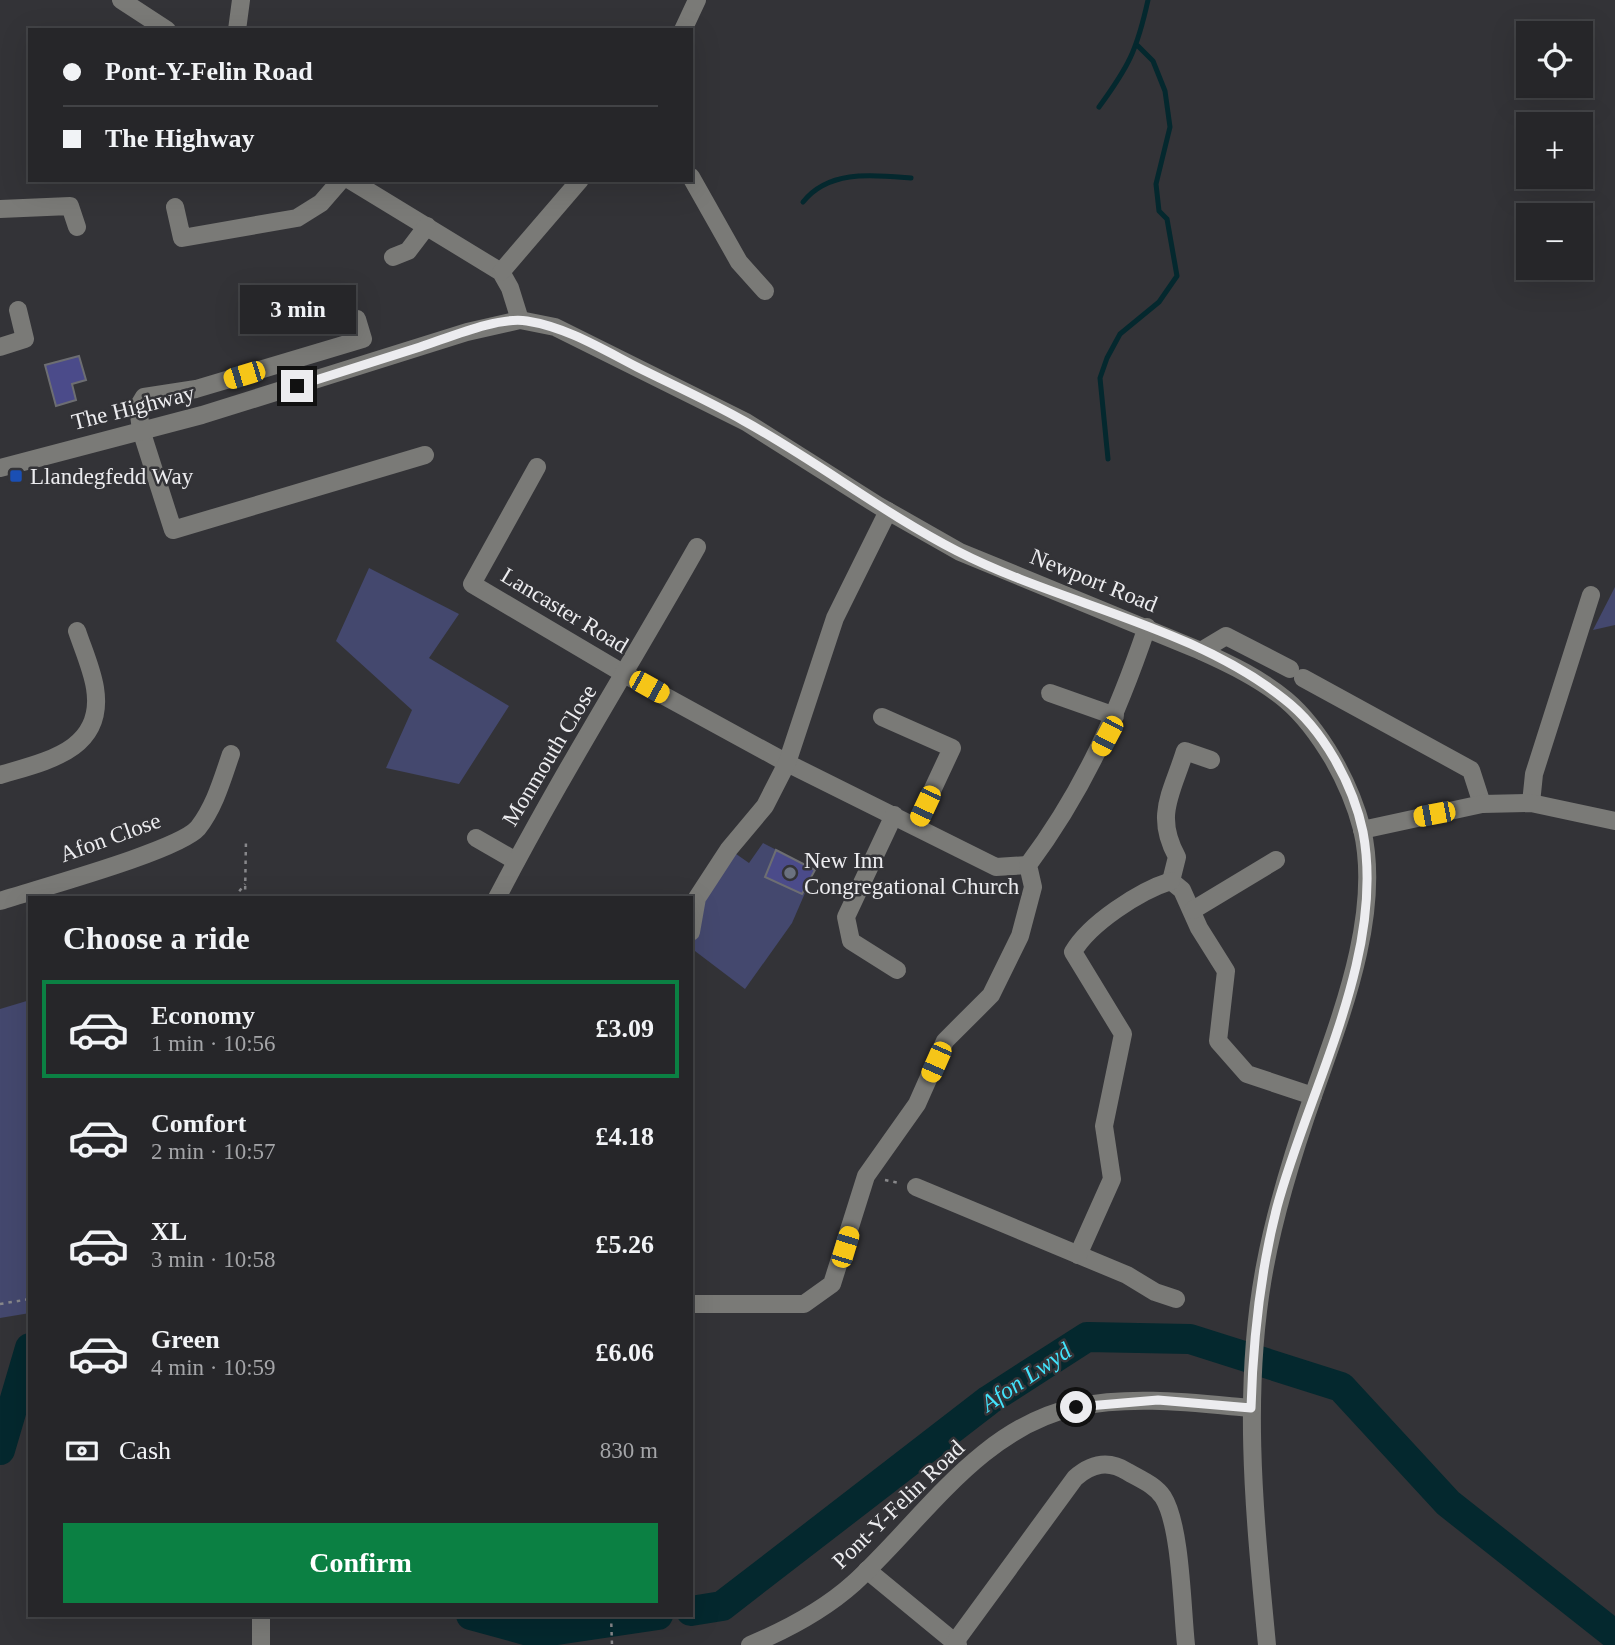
<!DOCTYPE html>
<html lang="en">
<head>
<meta charset="utf-8">
<style>
	:root { --surface:#262629; --page:#2e2e31; --text:#f1f3f6; --muted:#a4a5a8; --line:#424346; --accent:#0b8043 }
	body { margin:0; font-family:Georgia,serif; background:var(--page); color:var(--text); height:100vh; display:flex; flex-direction:column; font-size:26px; white-space:nowrap }
	* { box-sizing:border-box; margin:0 }
	p { font-size:23px; color:var(--muted) }
	.icon { flex:none; width:38px; height:38px; fill:none; stroke:currentColor; stroke-width:2; stroke-linecap:round; stroke-linejoin:round }
	.map { position:relative; flex:1; overflow:hidden }
	.side { position:absolute; left:28px; top:896px; width:665px; height:721px; display:flex; flex-direction:column; background:var(--surface); border-radius:0px; box-shadow:0 7px 28px #0002,0 0 0 2px var(--line) }
	.side>* { flex:none }
	.guide { position:absolute; left:28px; top:28px; width:665px; height:154px; border-radius:0px; box-shadow:0 7px 28px #0002,0 0 0 2px var(--line); display:grid; align-content:center; height:154px; padding:0 35px; background:var(--surface) }
	.fabs { position:absolute; left:1516px; top:21px; display:grid; gap:14px }
	.fabs a { display:grid; place-items:center; width:77px; height:77px; border-radius:0px; background:var(--surface); box-shadow:0 7px 28px #0002,0 0 0 2px var(--line); font-size:35px }
	.end { position:absolute; width:32px; height:32px; margin:-16px; border:9px solid #ececef; background:#111; box-shadow:0 0 0 4px #111 }
	.from { border-radius:50% }
	.bubble { position:absolute; height:49px; border-radius:0px; background:var(--surface); box-shadow:0 7px 28px #0002,0 0 0 2px var(--line); font-size:23px; font-weight:800; line-height:49px; text-align:center }
	.car { position:absolute; width:21px; height:42px; margin:-21px -10px; border-radius:9px; box-shadow:0 0 5px 2px #0007; background:linear-gradient(#f5c518 24%,#345 0 40%,#f5c518 0 76%,#345 0 86%,#f5c518 0) }
	.guide b { display:flex; align-items:center; gap:24px; height:66px; font-size:26px }
	.guide b+b { border-top:2px solid var(--line) }
	.guide i { width:18px; height:18px; background:var(--text) }
	ul { padding:0; list-style:none }
	li { display:flex; align-items:center; gap:21px; height:98px; margin:0 14px 10px; padding:0 21px; border:4px solid transparent; border-radius:0px }
	li div { flex:1 }
	li b { display:block; font-size:26px }
	li em { font-style:normal; font-weight:800 }
	li.on { border-color:var(--accent) }
	li>.icon { width:63px; height:63px; stroke-width:1.5 }
	h2 { padding:0 35px; font-size:32px; line-height:84px }
	.pay { display:flex; align-items:center; gap:18px; height:77px; padding:0 35px; font-size:26px }
	.pay p { margin-inline-start:auto }
	.cta { display:flex; gap:14px; margin-top:auto; padding:14px 35px }
	.cta a { flex:1; height:80px; border-radius:0px; background:var(--accent); color:#fff; font-size:28px; font-weight:800; line-height:80px; text-align:center }
	.map>svg:first-child { display:block }
	.green { fill:#44486e }
	.lines { fill:none; stroke-linecap:round; stroke-linejoin:round }
	.stream { stroke:#04282e; stroke-width:5 }
	.river { stroke:#04282e; stroke-width:30 }
	.building { fill:#4b4b8a; stroke:#6d6e72; stroke-width:2 }
	.path { stroke:#88888b; stroke-width:2.5; stroke-dasharray:3.5 5; stroke-linecap:butt }
	.minor { stroke:#7a7a77; stroke-width:18 }
	.route { stroke:#ececef; stroke-width:9 }
	.transit-dot { fill:#1a4fb4; stroke:#333337; stroke-width:2.5 }
	.worship-dot { fill:#6b7280; stroke:#333337; stroke-width:2.5 }
	.labels { text-anchor:middle; stroke-width:5; stroke-linejoin:round; paint-order:stroke }
	.street-label { font-size:23px; fill:#ececef; stroke:#333337 }
	.poi-label { font-size:23px; fill:#ececef; stroke:#333337; text-anchor:start }
	.water-label { font-size:24px; font-style:italic; fill:#43e3fb; stroke:#333337 }
</style>
</head>
<body>
<div class="map">
<svg width="1615" height="1645" viewBox="0 0 1615 1645">
	<rect width="100%" height="100%" fill="#333337"/>
	<g class="green">
		<polygon points="369,568 459,614 429,658 509,706 459,784 386,768 412,710 336,641"/>
		<polygon points="1615,587 1615,625 1593,630"/>
		<path d="M763,843L815,870L792,923L745,989L691,948C691,902 706,885 729,849L749,863Z"/>
		<polygon points="30,1000 30,1313 0,1318 0,1009"/>
	</g>
	<g class="lines">
		<g class="stream">
			<path d="M1099,107C1129,66 1137,50 1148,0"/>
			<path d="M803,202C829,169 874,175 911,178"/>
			<polyline points="1108,459 1100,378 1107,358 1120,334 1159,302 1177,276 1167,219 1159,211 1156,184 1170,127 1165,91 1153,61 1138,46"/>
		</g>
		<g class="river">
			<polyline points="0,1450 30,1348"/>
			<polyline points="691,1611 722,1606 989,1400 1087,1337 1190,1339 1341,1387 1448,1503 1615,1635"/>
			<polyline points="471,1615 536,1633 658,1615"/>
		</g>
	</g>
	<g class="building">
		<polygon points="79,356 86,380 72,384 76,400 56,406 45,365"/>
		<polygon points="776,850 815,870 802,894 765,877"/>
	</g>
	<g class="lines">
		<g class="path">
			<polyline points="234,898 245,884"/>
			<polyline points="245,898 246,839"/>
			<polyline points="885,1180 899,1183"/>
			<polyline points="0,1304 30,1299"/>
			<polyline points="611,1615 612,1645"/>
		</g>
		<g class="minor">
			<polyline points="121,0 167,30"/>
			<polyline points="237,30 241,0"/>
			<polyline points="683,30 697,0"/>
			<polyline points="691,177 739,262 765,291"/>
			<polyline points="350,180 501,272 510,288 520,320"/>
			<polyline points="175,207 182,238 297,218 321,203 341,180"/>
			<polyline points="0,209 70,206 77,227"/>
			<polyline points="393,257 408,251 427,226"/>
			<polyline points="501,272 580,180"/>
			<polyline points="357,319 363,339 196,389 144,397 138,407 141,430 173,530 425,455"/>
			<polyline points="0,347 25,339 18,310"/>
			<polyline points="537,467 472,584 626,675 787,763 996,867 1028,865"/>
			<path d="M0,468L202,415L467,332L520,320L555,327L746,422L879,506L960,552L1201,651C1230,664 1261,679 1286,700C1305,716 1320,737 1333,759C1345,780 1356,806 1362,829C1382,913 1341,1016 1314,1093C1294,1150 1276,1207 1265,1266C1241,1392 1255,1519 1267,1645"/>
			<polyline points="1201,651 1226,636 1290,669"/>
			<polyline points="1303,678 1471,770 1482,804"/>
			<polyline points="1050,693 1115,716"/>
			<polyline points="882,717 952,748 916,825"/>
			<path d="M0,775C47,761 105,750 95,688C92,669 83,649 77,631"/>
			<polyline points="1531,803 1534,774 1591,595"/>
			<polyline points="894,815 846,917 851,941 897,970"/>
			<polyline points="1362,830 1482,804 1531,803 1615,821"/>
			<polyline points="476,838 516,861"/>
			<polyline points="1171,881 1182,890 1199,928 1226,971 1218,1041 1247,1074 1313,1096"/>
			<path d="M1171,881L1177,857C1154,815 1172,793 1185,751L1211,760"/>
			<path d="M497,898C559,778 631,664 697,547"/>
			<path d="M0,901C36,889 178,851 198,828C215,806 222,780 231,754"/>
			<polyline points="1193,910 1276,860"/>
			<polyline points="691,932 697,898 729,849 765,806 787,763 835,618 888,511"/>
			<polyline points="916,1187 1127,1275 1155,1292 1176,1299"/>
			<path d="M1078,1255L1112,1179L1104,1126L1123,1034L1073,952C1089,924 1139,891 1171,881"/>
			<path d="M691,1304H804L832,1284L866,1176L917,1104L945,1041L991,995L1020,936L1033,887L1028,865C1084,790 1117,715 1147,627"/>
			<polyline points="867,1570 958,1645"/>
			<polyline points="261,1615 261,1645"/>
			<path d="M955,1642L1075,1478C1092,1463 1109,1460 1128,1472C1140,1479 1155,1485 1163,1497C1181,1525 1182,1609 1186,1645"/>
			<path d="M750,1645C786,1630 825,1609 854,1583C922,1521 980,1427 1076,1407C1132,1395 1194,1403 1251,1408"/>
		</g>
	</g>
	<g class="lines">
		<path class="route" d="M297,386C338,373 379,360 420,347C448,338 498,316 527,321C566,327 602,349 637,367C673,385 709,401 744,421C817,461 883,513 957,551C1060,604 1193,626 1284,699C1323,729 1353,784 1363,832C1386,955 1308,1091 1277,1207C1260,1273 1253,1340 1251,1408L1158,1400L1076,1407"/>
	</g>
	<rect class="transit-dot" x="9" y="469" width="14" height="14" rx="3.5"/>
	<circle class="worship-dot" cx="790" cy="873" r="7"/>
	<g class="labels">
		<g class="street-label">
			<text transform="translate(133 407) rotate(-14)" y="8">The Highway</text>
			<text transform="translate(1094 580) rotate(22)" y="8">Newport Road</text>
			<text transform="translate(565 610) rotate(31)" y="8">Lancaster Road</text>
			<text transform="translate(549 755) rotate(-59)" y="8">Monmouth Close</text>
			<text transform="translate(110 837) rotate(-20)" y="8">Afon Close</text>
			<text transform="translate(898 1504) rotate(-44)" y="8">Pont-Y-Felin Road</text>
		</g>
		<g class="poi-label">
			<text x="30" y="484">Llandegfedd Way</text>
			<text x="804" y="868">New Inn<tspan x="804" dy="26">Congregational Church</tspan></text>
		</g>
		<g class="water-label">
			<text transform="translate(1026 1377) rotate(-34)" y="8">Afon Lwyd</text>
		</g>
	</g>
</svg>
<div class="fabs">
<a><svg class="icon" aria-label="locate" viewBox="0 0 24 24"><circle cx="12" cy="12" r="6"/><path d="M12 2v4M12 18v4M2 12h4M18 12h4"/></svg></a>
<a>+</a>
<a>−</a>
</div>
<i class="end from" style="left:1076px;top:1407px"></i>
<i class="end" style="left:297px;top:386px"></i>
<div class="bubble" style="left:240px;top:285px;width:116px">3 min</div>
<i class="car" style="left:244px;top:375px;rotate:253deg"></i>
<i class="car" style="left:649px;top:687px;rotate:119deg"></i>
<i class="car" style="left:1107px;top:736px;rotate:208deg"></i>
<i class="car" style="left:925px;top:806px;rotate:205deg"></i>
<i class="car" style="left:1434px;top:814px;rotate:259deg"></i>
<i class="car" style="left:936px;top:1062px;rotate:204deg"></i>
<i class="car" style="left:845px;top:1247px;rotate:17deg"></i>
<div class="guide">
<b><i class="from"></i>Pont-Y-Felin Road</b>
<b><i></i>The Highway</b>
</div>
<section class="side">
<h2>Choose a ride</h2>
<ul>
<li class="on"><svg class="icon" aria-label="car" viewBox="0 0 24 24"><path d="M5 17H2v-5l4-1 3-4h7l3 4 3 1v5h-3M9 17h6M6 11h13"/><circle cx="7" cy="17" r="2"/><circle cx="17" cy="17" r="2"/></svg><div><b>Economy</b><p>1 min · 10:56</p></div><em>£3.09</em></li>
<li><svg class="icon" aria-label="car" viewBox="0 0 24 24"><path d="M5 17H2v-5l4-1 3-4h7l3 4 3 1v5h-3M9 17h6M6 11h13"/><circle cx="7" cy="17" r="2"/><circle cx="17" cy="17" r="2"/></svg><div><b>Comfort</b><p>2 min · 10:57</p></div><em>£4.18</em></li>
<li><svg class="icon" aria-label="car" viewBox="0 0 24 24"><path d="M5 17H2v-5l4-1 3-4h7l3 4 3 1v5h-3M9 17h6M6 11h13"/><circle cx="7" cy="17" r="2"/><circle cx="17" cy="17" r="2"/></svg><div><b>XL</b><p>3 min · 10:58</p></div><em>£5.26</em></li>
<li><svg class="icon" aria-label="car" viewBox="0 0 24 24"><path d="M5 17H2v-5l4-1 3-4h7l3 4 3 1v5h-3M9 17h6M6 11h13"/><circle cx="7" cy="17" r="2"/><circle cx="17" cy="17" r="2"/></svg><div><b>Green</b><p>4 min · 10:59</p></div><em>£6.06</em></li>
</ul>
<div class="pay"><svg class="icon" aria-label="cash" viewBox="0 0 24 24"><path d="M3 7h18v10H3z"/><circle cx="12" cy="12" r="2"/></svg>Cash<p>830 m</p></div>
<div class="cta"><a>Confirm</a></div>
</section>
</div>
</body>
</html>
